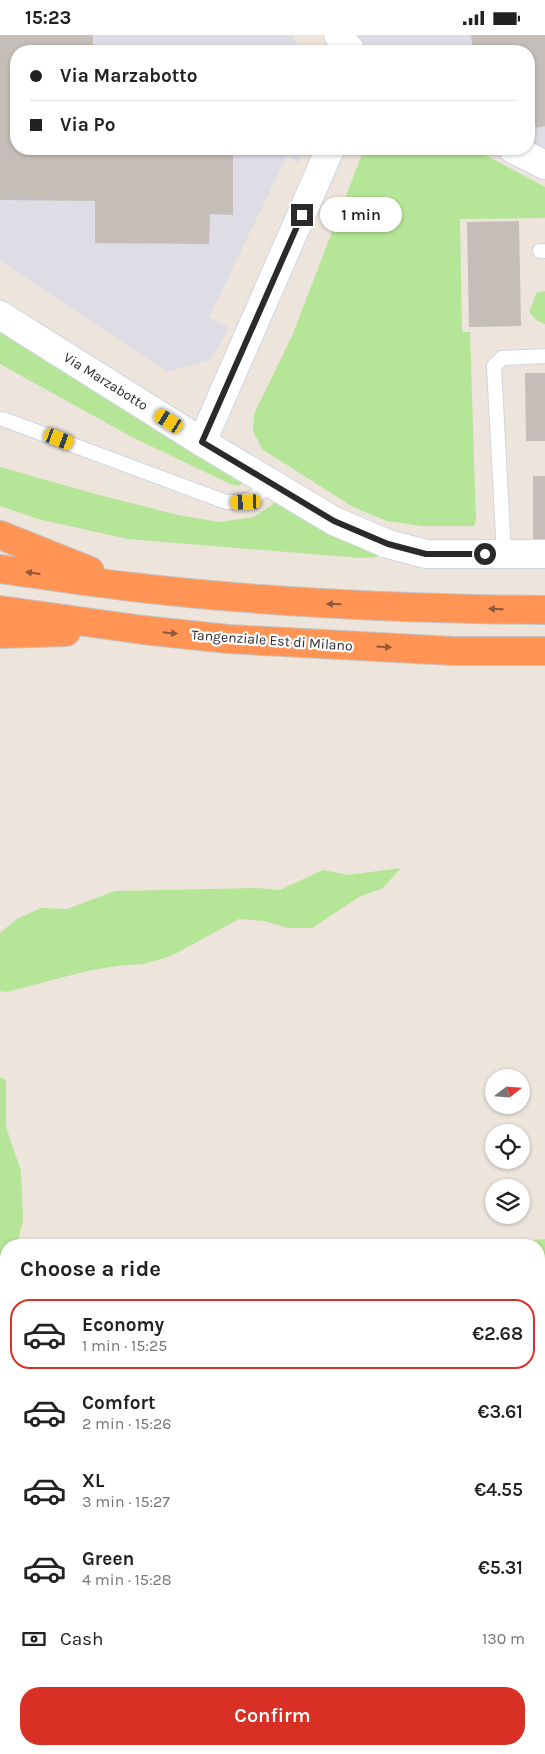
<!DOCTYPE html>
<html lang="en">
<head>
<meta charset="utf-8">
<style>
	:root { --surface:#fff; --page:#f2f2f2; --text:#222; --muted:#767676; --line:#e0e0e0; --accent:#d93025 }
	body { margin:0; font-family:Karla,sans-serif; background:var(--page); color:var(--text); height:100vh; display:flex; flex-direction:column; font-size:19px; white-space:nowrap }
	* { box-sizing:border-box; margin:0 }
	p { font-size:16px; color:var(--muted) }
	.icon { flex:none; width:28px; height:28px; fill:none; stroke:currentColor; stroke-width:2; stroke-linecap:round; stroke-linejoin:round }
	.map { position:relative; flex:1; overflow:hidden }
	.details { position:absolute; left:0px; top:1204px; width:545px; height:516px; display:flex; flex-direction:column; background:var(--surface); border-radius:20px 20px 0 0; box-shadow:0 1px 4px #0004 }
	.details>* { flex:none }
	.hud { position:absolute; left:10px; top:10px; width:525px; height:110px; border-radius:20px; box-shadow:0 1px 4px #0004; display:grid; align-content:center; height:110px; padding:0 20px; background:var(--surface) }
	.needle { width:32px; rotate:73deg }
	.buttons { position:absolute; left:485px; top:1034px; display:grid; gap:10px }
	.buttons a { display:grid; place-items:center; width:45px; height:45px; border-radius:50%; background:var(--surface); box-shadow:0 1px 4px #0004; font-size:25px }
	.end { position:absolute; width:22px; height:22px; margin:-11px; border:6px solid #2a2a2a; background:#fff; box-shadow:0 0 0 2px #fff }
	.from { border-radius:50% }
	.bubble { position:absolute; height:35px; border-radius:18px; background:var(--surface); box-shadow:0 1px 4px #0004; font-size:16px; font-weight:600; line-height:35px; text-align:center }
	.car { position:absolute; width:15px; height:30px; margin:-15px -8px; border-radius:6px; box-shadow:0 0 4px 1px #0007; background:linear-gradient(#f5c518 24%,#345 0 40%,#f5c518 0 76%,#345 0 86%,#f5c518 0) }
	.hud b { display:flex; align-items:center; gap:18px; height:48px; font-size:19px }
	.hud b+b { border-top:1px solid var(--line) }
	.hud i { width:12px; height:12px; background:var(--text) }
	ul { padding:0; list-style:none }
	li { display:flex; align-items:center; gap:15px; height:70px; margin:0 10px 8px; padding:0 10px; border:2px solid transparent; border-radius:20px }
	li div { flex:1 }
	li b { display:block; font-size:19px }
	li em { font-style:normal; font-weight:600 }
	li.current { border-color:var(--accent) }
	li>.icon { width:45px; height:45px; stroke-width:1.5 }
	h2 { padding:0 20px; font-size:22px; line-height:60px }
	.pay { display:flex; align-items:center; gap:12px; height:55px; padding:0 20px; font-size:19px }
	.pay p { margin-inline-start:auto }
	.button { display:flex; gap:10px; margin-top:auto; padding:10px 20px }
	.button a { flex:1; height:58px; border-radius:20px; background:var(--accent); color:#fff; font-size:20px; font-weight:600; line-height:58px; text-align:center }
	.status { display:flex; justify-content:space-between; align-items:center; height:35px; padding:0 25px; background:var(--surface); direction:ltr }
	.status svg { height:14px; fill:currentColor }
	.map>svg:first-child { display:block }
	.industrial { fill:#dedce5 }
	.green { fill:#b5e596 }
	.building { fill:#c5beb8 }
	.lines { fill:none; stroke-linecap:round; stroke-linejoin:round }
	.service-casing { stroke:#d1d5e3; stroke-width:16 }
	.minor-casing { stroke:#d1d5e3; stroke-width:30 }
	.motorway-casing { stroke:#c3c3c3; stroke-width:30 }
	.service { stroke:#fff; stroke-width:14 }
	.minor { stroke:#fff; stroke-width:28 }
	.motorway { stroke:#ff9454; stroke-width:28 }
	.oneway { fill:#8a5a3d }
	.route { stroke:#2a2a2a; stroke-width:6 }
	.labels { text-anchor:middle; stroke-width:4.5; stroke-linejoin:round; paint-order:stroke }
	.street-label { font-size:14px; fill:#2a2a2a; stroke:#fff }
</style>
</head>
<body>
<div class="status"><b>15:23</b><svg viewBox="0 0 49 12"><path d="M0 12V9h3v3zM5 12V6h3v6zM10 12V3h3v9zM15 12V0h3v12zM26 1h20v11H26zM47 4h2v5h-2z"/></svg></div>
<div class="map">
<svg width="545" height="1719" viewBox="0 0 545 1719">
	<rect width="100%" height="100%" fill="#ede4db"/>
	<g class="industrial">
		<polygon points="0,0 293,0 298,16 16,16 16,114 303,114 299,128 287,121 209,282 229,293 211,324 168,337 0,226"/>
		<polygon points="352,0 545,0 545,123 529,114 529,16 367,16"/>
	</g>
	<g class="green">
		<polygon points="364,114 474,114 545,152 545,183 460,184 462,297 470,297 476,485 474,491 422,491 387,486 353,472 262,414 253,396 254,379 292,301"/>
		<polygon points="545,256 545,289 536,285 529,277 537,257"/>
		<polygon points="0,293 247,442 239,451 230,449 130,401 0,329"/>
		<polygon points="0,432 99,460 178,480 219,487 254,482 273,469 279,460 380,517 377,522 360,523 128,504 38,484 0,471"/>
		<polygon points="401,833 383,853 359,862 312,893 288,893 264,886 239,884 171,921 144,929 117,931 87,936 6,957 0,956 0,898 17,884 41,873 67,874 115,856 256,853 280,855 323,835 348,840"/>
		<polygon points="0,1042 6,1045 6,1092 21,1136 23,1185 17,1210 6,1210 6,1257 0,1258"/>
		<polygon points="545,1204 545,1340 539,1309 539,1210 519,1210 518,1207"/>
	</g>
	<g class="building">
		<polygon points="0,0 93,0 93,16 16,16 16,114 233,114 233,180 210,179 209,209 95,208 95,166 0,165"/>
		<polygon points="471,0 545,0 545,91 536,93 529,52 529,16 473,16"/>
		<polygon points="519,186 521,291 469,292 467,187"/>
		<polygon points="525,338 545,338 545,406 526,406"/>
		<rect x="533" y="441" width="12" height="64"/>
	</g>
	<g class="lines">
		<g class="service-casing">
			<g id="service">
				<polyline points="540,216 545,216"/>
				<path d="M3,384L226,467C246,467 257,465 269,447"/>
				<polyline points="504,519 494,331 502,323 545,321"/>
			</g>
		</g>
		<g class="minor-casing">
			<g id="minor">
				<polyline points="338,0 351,16"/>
				<polyline points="513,114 545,130"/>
				<polyline points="0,280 202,407 334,486 388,509 426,519 545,519"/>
				<polyline points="202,407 330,114"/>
			</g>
		</g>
		<g class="motorway-casing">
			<g id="motorway">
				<polyline points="0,500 90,536"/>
				<path d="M0,534C44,540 88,547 132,552C269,568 407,574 545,575"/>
				<polyline points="0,575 143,595 228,604 453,616 545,616"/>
				<polyline points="0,599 66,597"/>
			</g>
		</g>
		<use href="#service" class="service"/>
		<use href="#minor" class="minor"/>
		<use href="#motorway" class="motorway"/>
	</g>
	<defs><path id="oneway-solid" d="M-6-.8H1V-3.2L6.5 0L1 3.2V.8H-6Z" transform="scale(1.25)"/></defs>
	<g class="oneway">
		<use href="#oneway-solid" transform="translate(33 538) rotate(-172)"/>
		<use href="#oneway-solid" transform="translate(334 569) rotate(-178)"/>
		<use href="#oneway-solid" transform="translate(496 574) rotate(-179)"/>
		<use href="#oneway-solid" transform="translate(170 598) rotate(6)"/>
		<use href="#oneway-solid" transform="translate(384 612) rotate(3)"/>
	</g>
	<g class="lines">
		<polyline class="route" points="302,180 202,407 334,486 388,509 426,519 485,519"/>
	</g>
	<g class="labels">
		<g class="street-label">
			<text transform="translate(106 346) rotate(32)" y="5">Via Marzabotto</text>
			<text transform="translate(272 605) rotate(4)" y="5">Tangenziale Est di Milano</text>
		</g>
	</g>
</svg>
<div class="buttons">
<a><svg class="needle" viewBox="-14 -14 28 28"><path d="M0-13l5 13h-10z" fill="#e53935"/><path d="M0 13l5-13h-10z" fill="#767676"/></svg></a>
<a><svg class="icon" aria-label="locate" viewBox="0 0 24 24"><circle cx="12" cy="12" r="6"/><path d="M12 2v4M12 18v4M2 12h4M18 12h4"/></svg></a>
<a><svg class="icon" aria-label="layers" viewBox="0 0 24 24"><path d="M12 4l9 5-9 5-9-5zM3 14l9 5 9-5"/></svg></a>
</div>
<i class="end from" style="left:485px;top:519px"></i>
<i class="end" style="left:302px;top:180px"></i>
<div class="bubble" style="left:320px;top:162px;width:82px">1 min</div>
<i class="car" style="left:169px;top:386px;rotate:302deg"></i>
<i class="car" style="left:59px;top:404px;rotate:111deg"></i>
<i class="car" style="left:246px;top:467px;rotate:268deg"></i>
<div class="hud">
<b><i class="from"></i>Via Marzabotto</b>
<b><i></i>Via Po</b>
</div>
<section class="details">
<h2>Choose a ride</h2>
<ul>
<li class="current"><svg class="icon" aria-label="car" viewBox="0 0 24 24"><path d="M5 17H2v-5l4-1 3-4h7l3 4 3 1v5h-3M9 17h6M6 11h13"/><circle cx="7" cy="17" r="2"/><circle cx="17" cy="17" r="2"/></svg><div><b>Economy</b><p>1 min · 15:25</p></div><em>€2.68</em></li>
<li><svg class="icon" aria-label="car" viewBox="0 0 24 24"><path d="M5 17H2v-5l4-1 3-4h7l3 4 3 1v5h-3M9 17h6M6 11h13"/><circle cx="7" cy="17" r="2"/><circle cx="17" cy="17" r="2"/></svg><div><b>Comfort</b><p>2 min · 15:26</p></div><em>€3.61</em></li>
<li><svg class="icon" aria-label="car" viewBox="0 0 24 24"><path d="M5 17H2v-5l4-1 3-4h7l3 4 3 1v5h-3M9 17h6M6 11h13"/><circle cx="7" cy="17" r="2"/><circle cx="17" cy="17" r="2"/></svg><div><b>XL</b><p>3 min · 15:27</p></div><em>€4.55</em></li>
<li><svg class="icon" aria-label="car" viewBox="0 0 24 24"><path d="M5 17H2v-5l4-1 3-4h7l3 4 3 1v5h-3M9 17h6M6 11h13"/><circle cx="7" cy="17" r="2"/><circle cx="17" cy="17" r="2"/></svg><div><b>Green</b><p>4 min · 15:28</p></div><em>€5.31</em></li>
</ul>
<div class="pay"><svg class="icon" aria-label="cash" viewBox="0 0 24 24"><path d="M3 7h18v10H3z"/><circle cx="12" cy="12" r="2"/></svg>Cash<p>130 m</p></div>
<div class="button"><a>Confirm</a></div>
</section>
</div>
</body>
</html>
